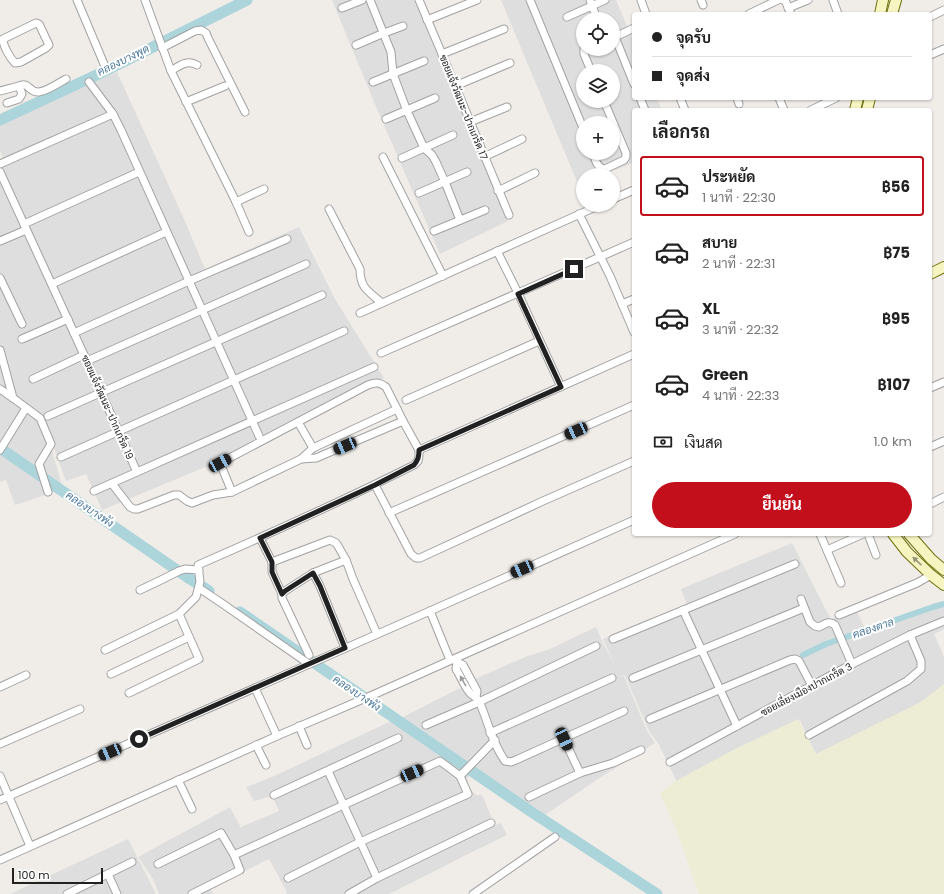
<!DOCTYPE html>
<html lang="th">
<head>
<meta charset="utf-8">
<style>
	:root { --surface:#fff; --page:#f2f2f2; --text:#222; --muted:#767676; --line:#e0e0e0; --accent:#c30e1c }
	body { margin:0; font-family:Poppins,Sarabun,sans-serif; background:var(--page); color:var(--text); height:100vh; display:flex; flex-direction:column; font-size:15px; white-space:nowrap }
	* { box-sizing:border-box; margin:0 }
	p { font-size:13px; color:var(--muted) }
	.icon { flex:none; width:22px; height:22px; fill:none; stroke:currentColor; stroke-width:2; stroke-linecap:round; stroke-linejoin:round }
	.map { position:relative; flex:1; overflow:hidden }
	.details { position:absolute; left:632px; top:108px; width:300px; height:428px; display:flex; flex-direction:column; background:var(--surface); border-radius:4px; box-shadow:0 1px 3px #0004 }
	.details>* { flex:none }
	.hud { position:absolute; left:632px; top:12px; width:300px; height:88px; border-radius:4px; box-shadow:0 1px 3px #0004; display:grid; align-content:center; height:88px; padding:0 20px; background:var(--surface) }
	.fabs { position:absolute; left:576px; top:12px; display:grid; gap:8px }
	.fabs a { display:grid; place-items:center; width:44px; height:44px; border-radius:50%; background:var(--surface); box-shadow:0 1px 3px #0004; font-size:20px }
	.scale { position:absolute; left:12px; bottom:10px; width:91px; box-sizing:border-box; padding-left:4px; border:2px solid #212121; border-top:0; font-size:11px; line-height:14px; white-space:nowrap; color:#212121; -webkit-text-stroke:3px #fff; paint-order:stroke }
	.end { position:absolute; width:18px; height:18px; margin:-9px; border:5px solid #212121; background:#fff; box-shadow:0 0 0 2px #fff }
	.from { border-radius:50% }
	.car { position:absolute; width:12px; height:24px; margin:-12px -6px; border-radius:5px; box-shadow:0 0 3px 1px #0007; background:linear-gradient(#222 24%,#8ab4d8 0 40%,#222 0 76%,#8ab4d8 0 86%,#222 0) }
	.hud b { display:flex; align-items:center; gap:14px; height:38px; font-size:15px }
	.hud b+b { border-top:1px solid var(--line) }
	.hud i { width:10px; height:10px; background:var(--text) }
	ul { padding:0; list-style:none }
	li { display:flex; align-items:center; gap:12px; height:60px; margin:0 8px 6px; padding:0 12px; border:2px solid transparent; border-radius:4px }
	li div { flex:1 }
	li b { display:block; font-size:15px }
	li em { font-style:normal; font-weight:700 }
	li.selected { border-color:var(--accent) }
	li>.icon { width:36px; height:36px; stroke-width:1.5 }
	h2 { padding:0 20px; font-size:18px; line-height:48px }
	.pay { display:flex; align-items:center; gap:10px; height:44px; padding:0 20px; font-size:15px }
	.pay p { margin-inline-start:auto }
	.button { display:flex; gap:8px; margin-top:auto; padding:8px 20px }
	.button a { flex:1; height:46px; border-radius:24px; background:var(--accent); color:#fff; font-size:16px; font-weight:700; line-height:46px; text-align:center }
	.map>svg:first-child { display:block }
	.residential { fill:#dfdede; fill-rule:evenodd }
	.farmland { fill:#ededd5 }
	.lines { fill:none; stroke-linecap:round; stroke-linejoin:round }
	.canal { stroke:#acd4db; stroke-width:6 }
	.river { stroke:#acd4db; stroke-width:11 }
	.street-casing { stroke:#a2a2a2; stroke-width:9 }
	.secondary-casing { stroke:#6f720d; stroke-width:12 }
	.street { stroke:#fff; stroke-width:7 }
	.secondary { stroke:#f6f4c1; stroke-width:10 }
	.oneway { fill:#969579 }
	.oneway2 { fill:#9b9b9b }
	.route { stroke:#212121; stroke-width:5 }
	.labels { text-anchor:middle; stroke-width:4; stroke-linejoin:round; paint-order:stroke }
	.street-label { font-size:10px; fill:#212121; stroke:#fff }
	.water-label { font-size:11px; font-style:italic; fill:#4c799c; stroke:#fff }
</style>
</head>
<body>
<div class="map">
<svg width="944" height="894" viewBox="0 0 944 894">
	<rect width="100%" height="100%" fill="#f0ede8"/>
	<g class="residential">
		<polygon points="332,0 414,0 508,221 440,254 374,102"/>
		<path d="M501,0H616L634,43V98H657L662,110H634V162L626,166L602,175H583V182L578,184ZM583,19H613V49H583ZM583,71H613V101H583ZM583,123H613V153H583Z"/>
		<polygon points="117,72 184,219 205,269 299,227 335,299 384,378 244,451 102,510 86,474 66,481 41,413 63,489 15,505 6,480 0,482 0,160 3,158 0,150 0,121"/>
		<polygon points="792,543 831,620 855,608 866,631 944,601 944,629 934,634 944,657 944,685 918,704 816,755 800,720 677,782 658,743 649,731 625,675 621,675 624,676 647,731 655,743 598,779 545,815 473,769 467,779 469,788 476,795 482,795 495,825 501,823 507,835 464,856 431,873 389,894 285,894 287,892 269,859 210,888 213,894 159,894 153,879 138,857 230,807 241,828 243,826 279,811 272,796 254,801 246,787 272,777 391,721 461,769 464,763 399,719 462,687 456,671 467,665 475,679 525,657 550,649 596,627 604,645 614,664 603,639 651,618 653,621 687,605 681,589"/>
		<polygon points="128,839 156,894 10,894"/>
	</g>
	<polygon class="farmland" points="944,684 944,894 699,894 676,829 660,793 676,781 735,749 798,719 816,754 921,702"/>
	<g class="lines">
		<polyline class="canal" points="803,655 826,644 933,607 944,604"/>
		<g class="river">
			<polyline points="0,120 103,72 247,0"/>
			<polyline points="0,448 187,577 209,591"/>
			<polyline points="240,612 530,811 657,894"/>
		</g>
		<g class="street-casing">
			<g id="street">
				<polyline points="77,0 104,64"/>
				<polyline points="145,0 171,71 236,202 249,232"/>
				<polyline points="370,0 391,52 393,74 407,111 424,148 432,155 436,162 445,182 460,220"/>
				<polyline points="419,0 442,54 509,215"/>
				<polyline points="530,0 583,128"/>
				<polyline points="590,0 597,19"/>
				<polyline points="641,0 646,14"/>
				<polyline points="701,0 703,5"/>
				<polyline points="783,0 785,0 791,14"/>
				<polyline points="833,0 838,14"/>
				<polyline points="342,8 362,0"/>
				<polyline points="788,8 808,0"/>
				<polyline points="749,14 778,0"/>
				<polyline points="567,17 605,0"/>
				<polyline points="930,17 944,10"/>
				<polyline points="427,20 477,0"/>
				<path d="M36,23L39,24L49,45L46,48L21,62L15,63C10,58 3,46 3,39Z"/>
				<polyline points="615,37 634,84"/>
				<polyline points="613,38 634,28"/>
				<polyline points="356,45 384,33 403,26"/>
				<polyline points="162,48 195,31 201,30 206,33 208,38 245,112"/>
				<polyline points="584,49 584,54 591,71"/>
				<polyline points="442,54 504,29"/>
				<polyline points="930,55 944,49"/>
				<path d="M171,71C179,66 187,59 197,65"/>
				<polyline points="89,82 113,114 121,130 259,436"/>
				<polyline points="373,82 424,61"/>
				<polyline points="455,86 510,63"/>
				<path d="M0,91L19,86C29,81 29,93 39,92C47,91 59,83 66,79"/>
				<polyline points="640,98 645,110"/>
				<polyline points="680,98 685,110"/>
				<polyline points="737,98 739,104"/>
				<polyline points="779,98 784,110"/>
				<polyline points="186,102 225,86"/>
				<polyline points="7,103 19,99 22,94 19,86"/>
				<polyline points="811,110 836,98"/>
				<polyline points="386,119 435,98"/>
				<polyline points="470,122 507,107"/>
				<path d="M593,153C595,159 597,169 605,169L624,160L626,157V153L604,101"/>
				<polyline points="383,157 443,276"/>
				<polyline points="484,157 522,139"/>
				<polyline points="402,158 453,135"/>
				<polyline points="0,164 113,114"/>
				<polyline points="0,172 74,333 137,472"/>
				<polyline points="498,191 535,173"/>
				<polyline points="419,193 467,172"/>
				<polyline points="613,199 634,190"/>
				<polyline points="236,202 264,189"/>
				<path d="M329,209L360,269C360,288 368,291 382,303"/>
				<polyline points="579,214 610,276 634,332"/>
				<polyline points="24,224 139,172"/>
				<polyline points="434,231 485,210"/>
				<polyline points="0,241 26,230"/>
				<polyline points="497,251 518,293 561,387"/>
				<polyline points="0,278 22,324"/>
				<polyline points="52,284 166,232"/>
				<polyline points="622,304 634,299"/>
				<polyline points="360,313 600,205"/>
				<polyline points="74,333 189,281 287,239"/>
				<polyline points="22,339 68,319"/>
				<polyline points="0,350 13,398"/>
				<polyline points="381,353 518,293 634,242"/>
				<polyline points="87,361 306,264"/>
				<polyline points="33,379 84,355"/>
				<polyline points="930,388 944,382"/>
				<polyline points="0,389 13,398 40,418 51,444 39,464 48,492"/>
				<polyline points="406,400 539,341"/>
				<polyline points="48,416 322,295"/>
				<polyline points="298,422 313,448"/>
				<polyline points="930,447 944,441"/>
				<polyline points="0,450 26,408"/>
				<polyline points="419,450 634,354"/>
				<polyline points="61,457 344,331"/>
				<polyline points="301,459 316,458 403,421"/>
				<polyline points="113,485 130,507 134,509 138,509 174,495 179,495 187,501 192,503 213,495 232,492 301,459 313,448 397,409"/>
				<polyline points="375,485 411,554 416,558 420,558 543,501 634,461"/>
				<polyline points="94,491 137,472 374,367"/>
				<polyline points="930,504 944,497"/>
				<polyline points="389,513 634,405"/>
				<polyline points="820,534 841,583"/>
				<polyline points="868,534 876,555"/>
				<polyline points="260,538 272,562 272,572 282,594 282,598 309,655"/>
				<polyline points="827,550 863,534"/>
				<polyline points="272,562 330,540 336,543 338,546 346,560 353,579 377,634"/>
				<polyline points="313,573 320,586 345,648"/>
				<polyline points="199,588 220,602 309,664"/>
				<polyline points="140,590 159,581 179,571 185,569 199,570"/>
				<polyline points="282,594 285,591 313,573 346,560"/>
				<path d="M801,599L810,622L815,626L819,627C825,624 829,620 835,625L852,664"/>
				<polyline points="683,610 737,726"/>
				<polyline points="430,611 450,660"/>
				<polyline points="839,615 917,583 931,575"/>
				<polyline points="613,639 795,564"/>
				<path d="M105,650L179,614L196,597L200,582L198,565C271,533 343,501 414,465L418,461L419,456V450L403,421L386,387C379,382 376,382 368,385L220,463L232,492"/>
				<path d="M457,658V662L456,669C460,675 465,688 470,693C473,696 476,697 479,701C488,721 492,743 505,761L511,762L516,760L624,711"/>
				<polyline points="457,662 463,665 477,691 476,697"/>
				<polyline points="111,674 189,637"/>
				<polyline points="633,678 804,608"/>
				<polyline points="0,687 26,675"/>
				<polyline points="255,688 277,736"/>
				<polyline points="129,693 199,659 179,614"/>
				<polyline points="650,719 790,660 795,659 799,661 812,686"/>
				<polyline points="426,725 479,702 596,646"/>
				<polyline points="299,726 307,745"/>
				<polyline points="490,733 612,678"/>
				<polyline points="809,735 907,681 921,669 921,661 910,635"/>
				<polyline points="564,739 580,773"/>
				<polyline points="0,744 80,709"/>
				<polyline points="256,745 266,765"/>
				<polyline points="670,762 852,664 910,635 944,621"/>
				<polyline points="328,771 377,878"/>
				<polyline points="0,776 30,846"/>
				<polyline points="460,776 495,740"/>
				<polyline points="178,780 192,809"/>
				<polyline points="274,795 398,738"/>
				<polyline points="529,797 580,773 613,763 641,750"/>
				<polyline points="0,800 430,611 634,520"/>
				<polyline points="234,855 440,761 460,776 468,794 360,842 288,878"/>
				<polyline points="0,860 277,736 375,694 735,534"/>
				<polyline points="158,864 221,833 234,855 240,870 192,894"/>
				<polyline points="108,874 117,894"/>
				<polyline points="67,894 132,862"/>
				<polyline points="349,894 377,878 491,823"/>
				<polyline points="473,894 555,837"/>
			</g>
		</g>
		<g class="secondary-casing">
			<g id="secondary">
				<polyline points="880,14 883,0"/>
				<polyline points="892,14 896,0"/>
				<polyline points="855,110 858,98"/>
				<polyline points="867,110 870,98"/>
				<polyline points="930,274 944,267"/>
				<polyline points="893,534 907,552 931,575 944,585"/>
				<polyline points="909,534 931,559 944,570"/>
			</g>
		</g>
		<use href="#street" class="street"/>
		<use href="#secondary" class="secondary"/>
	</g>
	<defs><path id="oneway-solid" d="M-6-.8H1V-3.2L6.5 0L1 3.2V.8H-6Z"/></defs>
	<use class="oneway" href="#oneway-solid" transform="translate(917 561) rotate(-137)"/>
	<use class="oneway2" href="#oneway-solid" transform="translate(463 681) rotate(-120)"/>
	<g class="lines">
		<path class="route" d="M139,739L345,648L320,586L313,573L285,591L282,594L272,572V562L260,538L375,485L414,465C418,460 419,457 419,450L561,387L518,294L574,269"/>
	</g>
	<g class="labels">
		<g class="street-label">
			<text transform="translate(464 107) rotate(68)" y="4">ซอยแจ้งวัฒนะ-ปากเกร็ด 17</text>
			<text transform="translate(108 407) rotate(66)" y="4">ซอยแจ้งวัฒนะ-ปากเกร็ด 19</text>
			<text transform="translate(806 689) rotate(-28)" y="4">ซอยเลี่ยงเมืองปากเกร็ด 3</text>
		</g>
		<g class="water-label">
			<text transform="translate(123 60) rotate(-26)" y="4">คลองบางพูด</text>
			<text transform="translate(90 509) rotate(34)" y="4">คลองบางพัง</text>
			<text transform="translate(873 628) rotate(-19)" y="4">คลองตาล</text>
			<text transform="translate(357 693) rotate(34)" y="4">คลองบางพัง</text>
		</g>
	</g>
</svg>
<div class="fabs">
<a><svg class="icon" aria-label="locate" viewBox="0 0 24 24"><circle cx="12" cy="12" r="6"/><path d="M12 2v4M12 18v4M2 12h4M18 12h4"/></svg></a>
<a><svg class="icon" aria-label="layers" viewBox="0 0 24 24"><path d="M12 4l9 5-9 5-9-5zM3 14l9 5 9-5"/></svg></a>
<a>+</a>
<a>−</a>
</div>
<div class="scale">100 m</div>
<i class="end from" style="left:139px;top:739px"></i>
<i class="end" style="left:574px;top:269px"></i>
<i class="car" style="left:576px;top:431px;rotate:246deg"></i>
<i class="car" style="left:345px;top:446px;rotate:247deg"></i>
<i class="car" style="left:220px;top:463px;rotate:62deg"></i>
<i class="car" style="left:522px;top:569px;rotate:246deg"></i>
<i class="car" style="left:564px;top:739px;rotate:155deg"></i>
<i class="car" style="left:110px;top:752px;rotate:247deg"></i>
<i class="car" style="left:412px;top:773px;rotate:66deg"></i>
<div class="hud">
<b><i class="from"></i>จุดรับ</b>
<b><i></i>จุดส่ง</b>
</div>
<section class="details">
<h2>เลือกรถ</h2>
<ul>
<li class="selected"><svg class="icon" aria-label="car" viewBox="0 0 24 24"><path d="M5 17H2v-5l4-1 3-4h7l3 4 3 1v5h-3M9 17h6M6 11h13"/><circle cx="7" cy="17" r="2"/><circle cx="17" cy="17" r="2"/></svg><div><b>ประหยัด</b><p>1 นาที · 22:30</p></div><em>฿56</em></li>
<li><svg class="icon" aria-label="car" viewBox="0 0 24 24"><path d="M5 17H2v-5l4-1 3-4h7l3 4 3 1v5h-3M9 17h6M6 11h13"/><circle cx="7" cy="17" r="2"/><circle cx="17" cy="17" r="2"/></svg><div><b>สบาย</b><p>2 นาที · 22:31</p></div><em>฿75</em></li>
<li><svg class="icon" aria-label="car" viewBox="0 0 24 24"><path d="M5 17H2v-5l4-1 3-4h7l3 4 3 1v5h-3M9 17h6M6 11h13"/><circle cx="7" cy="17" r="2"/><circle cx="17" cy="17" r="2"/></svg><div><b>XL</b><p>3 นาที · 22:32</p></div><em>฿95</em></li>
<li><svg class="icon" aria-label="car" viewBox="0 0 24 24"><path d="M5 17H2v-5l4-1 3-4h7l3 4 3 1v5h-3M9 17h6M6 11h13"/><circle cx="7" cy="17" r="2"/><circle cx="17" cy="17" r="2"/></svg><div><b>Green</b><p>4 นาที · 22:33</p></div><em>฿107</em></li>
</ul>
<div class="pay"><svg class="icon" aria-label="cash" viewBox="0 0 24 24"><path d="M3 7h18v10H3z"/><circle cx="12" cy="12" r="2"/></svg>เงินสด<p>1.0 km</p></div>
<div class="button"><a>ยืนยัน</a></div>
</section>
</div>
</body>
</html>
